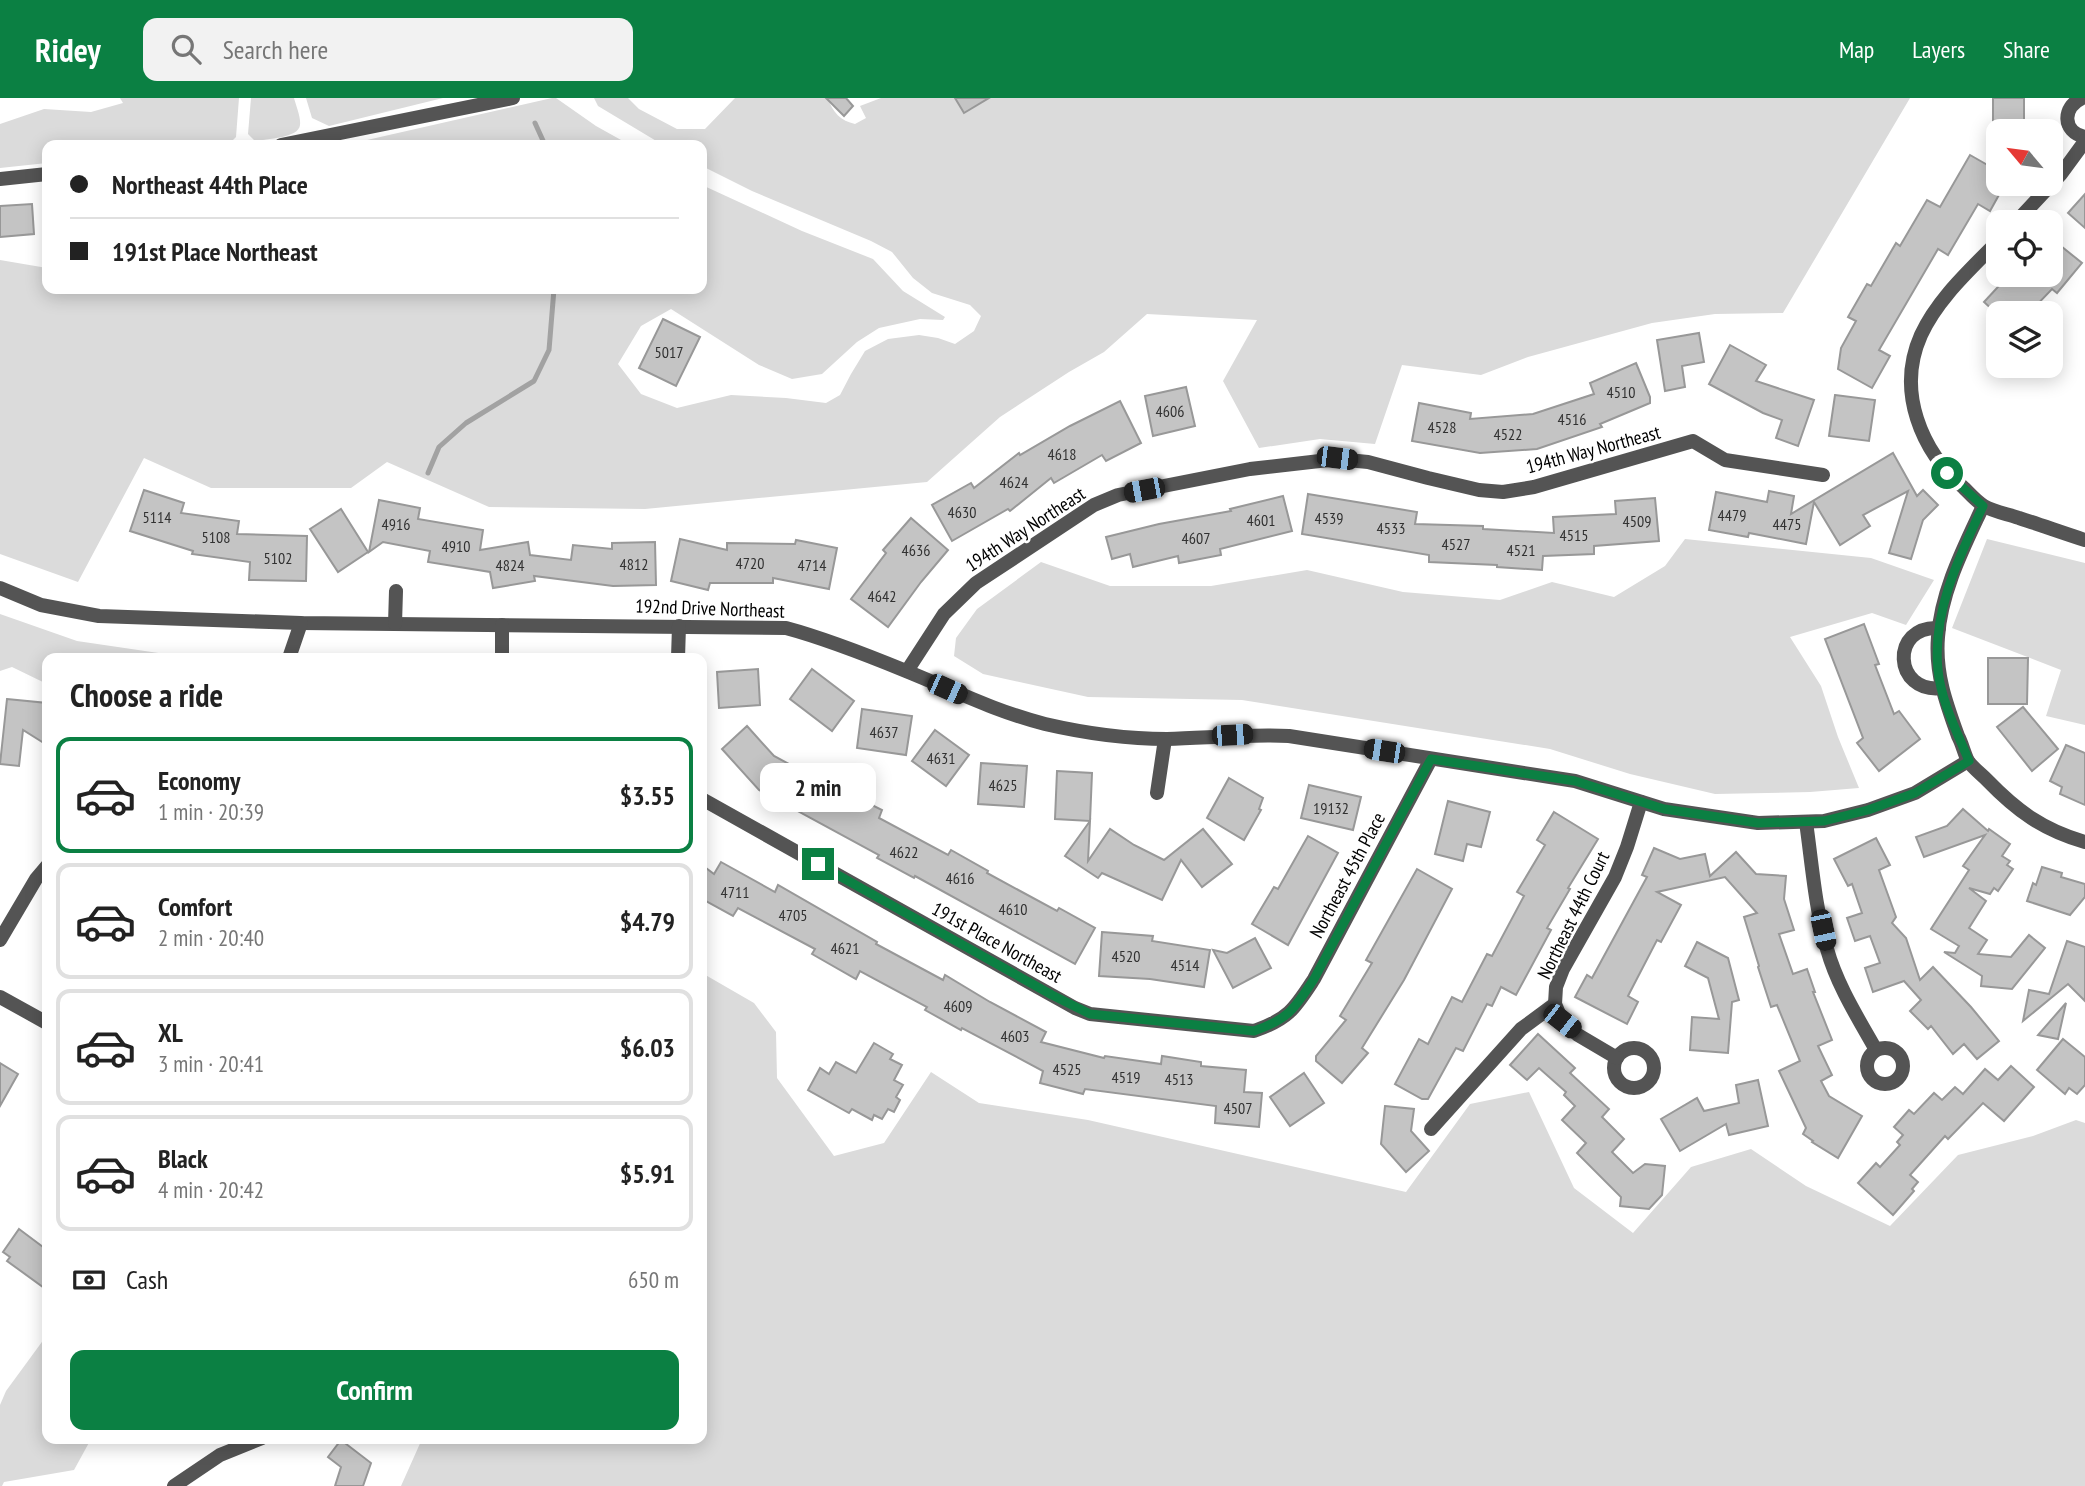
<!DOCTYPE html>
<html lang="en">
<head>
<meta charset="utf-8">
<style>
	:root { --surface:#fff; --page:#f2f2f2; --text:#222; --muted:#767676; --line:#e0e0e0; --accent:#0b8043 }
	body { margin:0; font-family:"PT Sans Narrow",sans-serif; background:var(--page); color:var(--text); height:100vh; display:flex; flex-direction:column; font-size:26px; white-space:nowrap }
	* { box-sizing:border-box; margin:0 }
	p { font-size:23px; color:var(--muted) }
	.icon { flex:none; width:38px; height:38px; fill:none; stroke:currentColor; stroke-width:2; stroke-linecap:round; stroke-linejoin:round }
	.map { position:relative; flex:1; overflow:hidden }
	.sheet { position:absolute; left:42px; top:555px; width:665px; height:791px; display:flex; flex-direction:column; background:var(--surface); border-radius:14px; box-shadow:0 4px 18px #0003 }
	.sheet>* { flex:none }
	.hud { position:absolute; left:42px; top:42px; width:665px; height:154px; border-radius:14px; box-shadow:0 4px 18px #0003; display:grid; align-content:center; height:154px; padding:0 28px; background:var(--surface) }
	.needle { width:46px; rotate:299deg }
	.buttons { position:absolute; left:1986px; top:21px; display:grid; gap:14px }
	.buttons a { display:grid; place-items:center; width:77px; height:77px; border-radius:14px; background:var(--surface); box-shadow:0 4px 18px #0003; font-size:35px }
	.end { position:absolute; width:32px; height:32px; margin:-16px; border:9px solid #0b8043; background:#fff; box-shadow:0 0 0 4px #fff }
	.from { border-radius:50% }
	.bubble { position:absolute; height:49px; border-radius:14px; background:var(--surface); box-shadow:0 4px 18px #0003; font-size:23px; font-weight:700; line-height:49px; text-align:center }
	.car { position:absolute; width:21px; height:42px; margin:-21px -10px; border-radius:9px; box-shadow:0 0 5px 2px #0007; background:linear-gradient(#222 24%,#8ab4d8 0 40%,#222 0 76%,#8ab4d8 0 86%,#222 0) }
	.hud b { display:flex; align-items:center; gap:24px; height:66px; font-size:26px }
	.hud b+b { border-top:2px solid var(--line) }
	.hud i { width:18px; height:18px; background:var(--text) }
	ul { padding:0; list-style:none }
	li { display:flex; align-items:center; gap:21px; height:116px; margin:0 14px 10px; padding:0 14px; border:4px solid var(--line); border-radius:14px }
	li div { flex:1 }
	li b { display:block; font-size:26px }
	li em { font-style:normal; font-weight:700 }
	li.on { border-color:var(--accent) }
	li>.icon { width:63px; height:63px; stroke-width:1.5 }
	h2 { padding:0 28px; font-size:32px; line-height:84px }
	.pay { display:flex; align-items:center; gap:18px; height:77px; padding:0 28px; font-size:26px }
	.pay p { margin-inline-start:auto }
	.action { display:flex; gap:14px; margin-top:auto; padding:14px 28px }
	.action a { flex:1; height:80px; border-radius:14px; background:var(--accent); color:#fff; font-size:28px; font-weight:700; line-height:80px; text-align:center }
	header { display:flex; align-items:center; gap:42px; box-sizing:border-box; height:98px; padding:0 35px; background:var(--accent); color:#fff }
	header strong { font-size:33px }
	nav { display:flex; gap:38px; margin-inline-start:auto; font-size:24px }
	.search { width:490px; height:63px; background:var(--page); display:flex; align-items:center; gap:18px; box-sizing:border-box; padding:0 24px; border-radius:14px; color:var(--muted); font-size:26px }
	.map>svg:first-child { display:block }
	.green { fill:#dbdbdb }
	.lines { fill:none; stroke-linecap:round; stroke-linejoin:round }
	.stream { stroke:#a2a2a2; stroke-width:5 }
	.building { fill:#c4c4c4; stroke:#989898; stroke-width:2 }
	.street { stroke:#545454; stroke-width:14 }
	.route { stroke:#0b8043; stroke-width:9 }
	.labels { text-anchor:middle; stroke-width:5; stroke-linejoin:round; paint-order:stroke }
	.number-label { font-size:16px; fill:#313131 }
	.street-label { font-size:19px; fill:#000; stroke:#fff }
</style>
</head>
<body>
<header>
<strong>Ridey</strong>
<div class="search"><svg class="icon" aria-label="search" viewBox="0 0 24 24"><circle cx="10" cy="10" r="6"/><path d="M15 15l6 6"/></svg>Search here</div>
<nav><a>Map</a><a>Layers</a><a>Share</a></nav>
</header>
<div class="map">
<svg width="2085" height="1388" viewBox="0 0 2085 1388">
	<rect width="100%" height="100%" fill="#fff"/>
	<g class="green">
		<polygon points="120,0 239,0 236,39 228,47 47,47 47,65 0,70 0,26 44,11 91,14 123,5"/>
		<path d="M251,0H294C296,8 301,19 300,27C299,40 266,41 255,43L248,36Z"/>
		<polygon points="306,0 443,0 329,28 312,20"/>
		<polygon points="552,0 556,0 596,28 630,47 345,47"/>
		<path d="M594,0H628L639,11L677,31H705L735,0H828C832,14 841,23 855,26L866,20L860,8L881,0H1910L1783,215L1715,216L1652,225L1528,259L1481,277L1402,267L1375,346L1320,341L1259,350L1223,283L1257,222L1147,216L1104,254L1069,274L1000,319L927,384L645,411L489,409L387,364L351,390H211L144,360L78,484L0,456V162L47,170V191H702V87L802,133L873,161L903,193L945,219L943,222L920,221L879,230L857,244L822,276L792,281L759,267L671,211L641,228L618,266L641,296L677,310L731,297L786,300L826,305L840,297L851,276L865,253L888,241L919,237L938,240L955,246L974,233L981,218L970,207L932,195L913,180L892,154L871,143L752,93L702,68V47H663L598,8Z"/>
		<polygon points="1685,441 1871,460 1934,482 1906,527 1872,515 1790,539 1821,588 1838,639 1859,690 1810,694 1715,696 1630,676 1550,651 1242,602 1088,599 983,576 954,558 956,540 977,511 1041,464 1110,488 1211,488 1307,472 1403,494 1500,502 1552,484 1614,499 1665,468"/>
		<polygon points="1987,441 2085,465 2085,627 2046,618 2061,572 1952,530"/>
		<polygon points="0,516 77,543 172,557 169,560 47,560 47,586 12,569 0,573"/>
		<polygon points="702,875 754,905 776,934 777,980 834,1058 884,1045 931,974 979,1005 1088,1022 1406,1094 1470,1006 1529,994 1574,1090 1633,1135 1691,1069 1751,1051 1806,1088 1890,1128 1958,1057 2033,1038 2076,1022 2085,1025 2085,1388 401,1388 422,1341 702,1340"/>
		<polygon points="47,1237 47,1340 91,1341 74,1372 4,1384 2,1388 0,1388 0,1307 6,1293"/>
	</g>
	<g class="lines">
		<g class="stream">
			<polyline points="535,25 545,47"/>
			<polyline points="428,375 439,349 466,325 534,283 549,252 554,191"/>
		</g>
	</g>
	<g class="building">
		<polygon points="826,0 846,0 853,8 844,18"/>
		<polygon points="955,0 989,0 964,15"/>
		<rect x="1993" y="0" width="31" height="33"/>
		<polygon points="1970,57 1998,73 1998,86 2005,86 1990,113 1978,106 1948,157 1938,151 1879,252 1890,258 1872,290 1838,271 1841,250 1856,223 1848,219 1867,186 1871,188 1896,145 1900,148 1927,102 1940,109"/>
		<polygon points="2085,96 2085,130 2068,115"/>
		<polygon points="32,106 34,136 0,139 0,108"/>
		<polygon points="2051,140 2082,165 2057,195 2052,191 2029,215 1996,215 1984,204 2009,177 2051,177"/>
		<polygon points="663,221 700,239 676,288 639,270"/>
		<polygon points="1699,235 1704,264 1682,268 1685,289 1665,293 1657,242"/>
		<polygon points="1730,247 1766,267 1756,283 1814,302 1798,348 1776,340 1782,322 1763,315 1709,286"/>
		<polygon points="1636,265 1650,299 1650,305 1600,326 1602,329 1537,351 1480,355 1412,343 1419,305 1471,315 1470,321 1533,316 1594,296 1590,285"/>
		<polygon points="1186,289 1195,328 1153,338 1145,298"/>
		<polygon points="1835,297 1875,302 1869,343 1829,338"/>
		<polygon points="1120,303 1141,345 1106,363 1102,357 1054,385 1051,380 1010,413 1008,411 952,443 932,407 971,385 974,390 1019,355 1020,357 1070,328"/>
		<polygon points="1893,355 1917,398 1923,392 1938,407 1923,422 1911,461 1889,455 1908,393 1863,417 1870,428 1840,447 1814,404 1806,446 1749,435 1748,439 1709,432 1716,394 1767,404 1769,393 1794,398 1791,416"/>
		<polygon points="144,392 184,405 181,415 239,423 237,436 307,438 306,483 249,482 250,464 192,456 193,453 130,433"/>
		<polygon points="1308,396 1417,414 1415,426 1483,428 1483,431 1554,435 1553,419 1616,416 1615,403 1655,400 1659,443 1594,448 1594,456 1543,458 1542,472 1497,469 1497,467 1429,464 1429,457 1302,436"/>
		<polygon points="1283,398 1292,433 1220,451 1221,457 1179,465 1178,458 1133,469 1130,456 1112,461 1106,439 1159,426 1231,413 1230,411"/>
		<polygon points="379,402 420,410 418,421 483,432 480,452 528,444 530,457 571,462 573,447 612,451 612,445 655,444 656,487 613,488 534,478 535,483 493,490 490,474 428,464 430,453 383,444 369,454"/>
		<polygon points="341,411 368,454 338,474 310,431"/>
		<polygon points="911,420 948,452 921,484 888,529 851,501 886,455 883,452"/>
		<polygon points="680,441 727,452 727,445 795,446 796,442 837,450 829,491 773,480 773,485 710,485 708,492 671,483"/>
		<polygon points="1864,526 1879,566 1875,567 1894,616 1899,613 1920,641 1879,673 1857,645 1863,640 1825,541"/>
		<polygon points="1988,560 2028,560 2027,606 1988,606"/>
		<polygon points="758,571 760,607 719,610 717,574"/>
		<polygon points="812,571 854,603 832,633 790,601"/>
		<polygon points="7,601 47,605 47,647 23,632 19,668 0,666"/>
		<polygon points="2023,609 2058,651 2032,673 1997,629"/>
		<polygon points="862,611 912,618 906,657 857,650"/>
		<polygon points="747,628 774,658 847,697 848,695 882,712 879,720 948,757 951,752 988,773 987,775 1057,813 1059,810 1095,830 1075,866 915,778 914,780 877,760 879,757 759,692 722,651"/>
		<polygon points="935,632 969,657 946,688 912,663"/>
		<polygon points="2066,647 2085,655 2085,707 2060,696 2062,689 2050,683"/>
		<polygon points="981,665 1027,668 1024,709 978,706"/>
		<polygon points="1057,673 1092,675 1090,723 1055,721"/>
		<polygon points="1229,680 1263,700 1259,711 1261,712 1244,742 1207,720"/>
		<polygon points="1309,687 1361,699 1353,732 1301,720"/>
		<polygon points="1448,703 1490,714 1481,749 1467,746 1463,763 1435,756"/>
		<polygon points="1963,711 1988,733 1989,731 2010,746 2002,758 2010,763 2007,767 2013,771 1998,793 1994,790 1990,796 1969,790 1986,803 1969,830 1987,842 1978,856 2011,859 2029,837 2045,850 2012,891 1981,888 1982,878 1944,854 1955,855 1959,848 1931,831 1969,772 1963,768 1985,737 1924,759 1916,739 1947,728"/>
		<polygon points="1554,714 1598,741 1568,790 1570,791 1547,830 1551,832 1516,897 1501,889 1492,908 1487,906 1463,953 1456,950 1428,1001 1422,1001 1395,986 1419,941 1428,946 1452,899 1462,904 1487,856 1492,858 1524,798 1517,794 1545,747 1537,742"/>
		<polygon points="1090,723 1088,763 1110,731 1134,747 1164,762 1203,731 1232,766 1202,789 1181,762 1162,802 1102,775 1098,780 1065,758"/>
		<polygon points="1308,738 1338,755 1288,847 1252,826 1274,789 1278,791"/>
		<polygon points="1876,740 1890,767 1879,772 1896,819 1892,825 1906,840 1920,882 1933,869 1971,909 1999,943 1977,961 1964,946 1953,956 1931,928 1928,931 1910,913 1921,902 1904,883 1873,894 1865,870 1880,865 1870,838 1855,843 1847,820 1862,815 1852,786 1848,788 1834,761"/>
		<polygon points="1654,750 1680,761 1705,756 1710,778 1736,754 1756,776 1786,778 1784,801 1794,832 1779,836 1793,876 1807,871 1815,894 1813,894 1832,942 1818,948 1832,977 1821,983 1829,998 1862,1018 1838,1060 1812,1044 1813,1043 1803,1036 1806,1030 1779,973 1800,963 1777,907 1771,909 1758,869 1759,868 1744,819 1757,815 1725,779 1657,794 1681,807 1661,844 1657,842 1628,898 1638,904 1627,926 1575,899 1587,877 1592,880 1647,779 1642,777"/>
		<polygon points="721,764 775,794 778,787 877,844 876,846 943,882 945,877 990,904 1046,934 1041,944 1104,960 1105,958 1161,966 1162,958 1201,964 1201,968 1246,972 1244,994 1262,995 1259,1029 1215,1025 1216,1008 1085,991 1083,996 1040,985 1043,973 962,930 961,932 925,912 927,909 860,873 856,881 812,856 815,851 738,810 733,818 702,801 702,767 714,776"/>
		<polygon points="2042,769 2062,775 2061,779 2085,786 2085,799 2070,817 2027,803 2033,785 2036,787"/>
		<polygon points="1417,771 1452,791 1404,882 1362,950 1368,955 1342,985 1316,963 1316,958 1346,922 1340,918 1372,865 1366,862"/>
		<polygon points="1102,834 1153,838 1152,843 1210,852 1204,889 1150,881 1099,878"/>
		<polygon points="1255,840 1271,870 1233,890 1213,852 1227,855"/>
		<polygon points="2067,843 2085,849 2085,903 2068,886 2023,923 2029,892 2049,896"/>
		<polygon points="1697,844 1728,860 1739,902 1732,904 1728,955 1690,952 1692,919 1719,921 1708,880 1685,868"/>
		<polygon points="2066,905 2058,941 2038,937"/>
		<polygon points="1538,936 1575,970 1570,975 1609,1011 1602,1019 1624,1041 1612,1054 1633,1075 1645,1066 1665,1068 1662,1097 1649,1111 1620,1108 1621,1099 1577,1055 1586,1045 1562,1022 1575,1008 1564,997 1566,994 1539,970 1527,982 1510,967"/>
		<polygon points="2063,941 2085,959 2085,987 2077,996 2069,990 2065,996 2037,972"/>
		<polygon points="874,945 893,956 890,961 902,967 894,982 903,987 896,999 900,1002 894,1014 888,1011 882,1021 874,1017 872,1022 852,1011 849,1015 808,992 820,970 829,976 836,964 856,975"/>
		<polygon points="0,965 18,976 0,1008"/>
		<polygon points="2011,968 2034,989 2004,1023 1983,1005 1948,1041 1945,1038 1910,1077 1918,1084 1912,1091 1914,1093 1893,1117 1858,1085 1876,1065 1880,1069 1900,1047 1897,1044 1903,1037 1894,1029 1909,1012 1914,1016 1934,995 1942,1002 1955,989 1963,996 1985,971 1998,982"/>
		<polygon points="1304,975 1324,1005 1290,1028 1270,999"/>
		<polygon points="1758,982 1768,1028 1729,1037 1726,1026 1680,1053 1661,1021 1697,1000 1704,1013 1739,1005 1736,987"/>
		<polygon points="1385,1008 1414,1011 1411,1033 1429,1053 1406,1074 1381,1046"/>
		<polygon points="19,1131 47,1152 47,1192 7,1163 10,1159 3,1154"/>
		<polygon points="341,1342 371,1365 363,1388 335,1388 341,1369 328,1359"/>
	</g>
	<g class="lines">
		<g class="street">
			<path d="M2082,0C2062,9 2062,34 2085,39"/>
			<polyline points="281,47 513,0"/>
			<polyline points="0,81 47,76"/>
			<polyline points="2016,124 2061,76 2085,43"/>
			<path d="M1998,143C1971,171 1938,200 1921,237C1896,293 1921,353 1964,390C1970,396 1977,404 1984,408C1994,414 2008,416 2019,420C2041,427 2063,435 2085,442"/>
			<path d="M1983,408C1964,449 1941,493 1938,539C1935,575 1946,605 1958,638C1962,645 1964,655 1968,663C1973,670 1981,676 1987,682C2017,713 2043,732 2085,744"/>
			<path d="M0,490L41,507L99,518L301,525L786,530C827,541 867,557 906,573C953,592 997,614 1045,626C1084,635 1127,641 1167,641C1208,640 1248,636 1289,638L1575,683L1664,711L1758,725L1824,723L1868,712L1915,695L1968,663"/>
			<polyline points="395,526 396,493"/>
			<path d="M1939,530C1890,527 1893,596 1942,590"/>
			<polyline points="289,560 301,525"/>
			<polyline points="502,560 502,527"/>
			<polyline points="678,560 679,528"/>
			<polyline points="907,573 944,516 976,485 1094,407 1118,397 1250,371 1337,361 1368,364 1428,380 1479,392 1503,394 1534,389 1693,343 1725,362 1823,377"/>
			<polyline points="1157,695 1165,641"/>
			<path d="M702,701L1075,910L1090,916L1254,933C1289,921 1295,910 1314,881L1431,661"/>
			<path d="M1806,724C1812,766 1815,809 1827,851C1837,887 1858,920 1876,952"/>
			<polyline points="0,842 36,781 47,768"/>
			<polyline points="0,899 47,925"/>
			<circle cx="1885" cy="968" r="18"/>
			<circle cx="1634" cy="970" r="20"/>
			<polyline points="1617,960 1578,937 1562,923 1555,906 1556,889 1563,871 1615,779 1627,749 1641,704"/>
			<polyline points="1431,1031 1521,931 1555,906"/>
			<polyline points="174,1388 220,1357 262,1340"/>
		</g>
	</g>
	<g class="lines">
		<path class="route" d="M818,766L1052,897L1090,916L1254,933C1289,921 1295,910 1314,881L1431,661L1575,683L1664,711L1758,725L1824,723L1868,712L1915,695L1969,663C1957,634 1941,603 1938,572C1932,514 1959,459 1983,408L1947,375"/>
	</g>
	<g class="labels">
		<g class="number-label">
			<text x="669" y="260">5017</text>
			<text x="1621" y="300">4510</text>
			<text x="1170" y="319">4606</text>
			<text x="1572" y="327">4516</text>
			<text x="1442" y="335">4528</text>
			<text x="1508" y="342">4522</text>
			<text x="1062" y="362">4618</text>
			<text x="1014" y="390">4624</text>
			<text x="962" y="420">4630</text>
			<text x="1732" y="423">4479</text>
			<text x="157" y="425">5114</text>
			<text x="1329" y="426">4539</text>
			<text x="1261" y="428">4601</text>
			<text x="1637" y="429">4509</text>
			<text x="396" y="432">4916</text>
			<text x="1787" y="432">4475</text>
			<text x="1391" y="436">4533</text>
			<text x="1574" y="443">4515</text>
			<text x="216" y="445">5108</text>
			<text x="1196" y="446">4607</text>
			<text x="1456" y="452">4527</text>
			<text x="456" y="454">4910</text>
			<text x="916" y="458">4636</text>
			<text x="1521" y="458">4521</text>
			<text x="278" y="466">5102</text>
			<text x="750" y="471">4720</text>
			<text x="634" y="472">4812</text>
			<text x="510" y="473">4824</text>
			<text x="812" y="473">4714</text>
			<text x="882" y="504">4642</text>
			<text x="884" y="640">4637</text>
			<text x="941" y="666">4631</text>
			<text x="1003" y="693">4625</text>
			<text x="1331" y="716">19132</text>
			<text x="904" y="760">4622</text>
			<text x="960" y="786">4616</text>
			<text x="735" y="800">4711</text>
			<text x="1013" y="817">4610</text>
			<text x="793" y="823">4705</text>
			<text x="845" y="856">4621</text>
			<text x="1126" y="864">4520</text>
			<text x="1185" y="873">4514</text>
			<text x="958" y="914">4609</text>
			<text x="1015" y="944">4603</text>
			<text x="1067" y="977">4525</text>
			<text x="1126" y="985">4519</text>
			<text x="1179" y="987">4513</text>
			<text x="1238" y="1016">4507</text>
		</g>
		<g class="street-label">
			<text transform="translate(1593 351) rotate(-15)" y="7">194th Way Northeast</text>
			<text transform="translate(1025 431) rotate(-33)" y="7">194th Way Northeast</text>
			<text transform="translate(710 510) rotate(2)" y="7">192nd Drive Northeast</text>
			<text transform="translate(1347 777) rotate(-62)" y="7">Northeast 45th Place</text>
			<text transform="translate(1573 817) rotate(-64)" y="7">Northeast 44th Court</text>
			<text transform="translate(997 844) rotate(29)" y="7">191st Place Northeast</text>
		</g>
	</g>
</svg>
<div class="buttons">
<a><svg class="needle" viewBox="-14 -14 28 28"><path d="M0-13l5 13h-10z" fill="#e53935"/><path d="M0 13l5-13h-10z" fill="#767676"/></svg></a>
<a><svg class="icon" aria-label="locate" viewBox="0 0 24 24"><circle cx="12" cy="12" r="6"/><path d="M12 2v4M12 18v4M2 12h4M18 12h4"/></svg></a>
<a><svg class="icon" aria-label="layers" viewBox="0 0 24 24"><path d="M12 4l9 5-9 5-9-5zM3 14l9 5 9-5"/></svg></a>
</div>
<i class="end from" style="left:1947px;top:375px"></i>
<i class="end" style="left:818px;top:766px"></i>
<div class="bubble" style="left:760px;top:665px;width:116px">2 min</div>
<i class="car" style="left:1337px;top:360px;rotate:97deg"></i>
<i class="car" style="left:1144px;top:392px;rotate:259deg"></i>
<i class="car" style="left:947px;top:591px;rotate:114deg"></i>
<i class="car" style="left:1232px;top:637px;rotate:87deg"></i>
<i class="car" style="left:1384px;top:653px;rotate:279deg"></i>
<i class="car" style="left:1823px;top:832px;rotate:168deg"></i>
<i class="car" style="left:1562px;top:923px;rotate:128deg"></i>
<div class="hud">
<b><i class="from"></i>Northeast 44th Place</b>
<b><i></i>191st Place Northeast</b>
</div>
<section class="sheet">
<h2>Choose a ride</h2>
<ul>
<li class="on"><svg class="icon" aria-label="car" viewBox="0 0 24 24"><path d="M5 17H2v-5l4-1 3-4h7l3 4 3 1v5h-3M9 17h6M6 11h13"/><circle cx="7" cy="17" r="2"/><circle cx="17" cy="17" r="2"/></svg><div><b>Economy</b><p>1 min · 20:39</p></div><em>$3.55</em></li>
<li><svg class="icon" aria-label="car" viewBox="0 0 24 24"><path d="M5 17H2v-5l4-1 3-4h7l3 4 3 1v5h-3M9 17h6M6 11h13"/><circle cx="7" cy="17" r="2"/><circle cx="17" cy="17" r="2"/></svg><div><b>Comfort</b><p>2 min · 20:40</p></div><em>$4.79</em></li>
<li><svg class="icon" aria-label="car" viewBox="0 0 24 24"><path d="M5 17H2v-5l4-1 3-4h7l3 4 3 1v5h-3M9 17h6M6 11h13"/><circle cx="7" cy="17" r="2"/><circle cx="17" cy="17" r="2"/></svg><div><b>XL</b><p>3 min · 20:41</p></div><em>$6.03</em></li>
<li><svg class="icon" aria-label="car" viewBox="0 0 24 24"><path d="M5 17H2v-5l4-1 3-4h7l3 4 3 1v5h-3M9 17h6M6 11h13"/><circle cx="7" cy="17" r="2"/><circle cx="17" cy="17" r="2"/></svg><div><b>Black</b><p>4 min · 20:42</p></div><em>$5.91</em></li>
</ul>
<div class="pay"><svg class="icon" aria-label="cash" viewBox="0 0 24 24"><path d="M3 7h18v10H3z"/><circle cx="12" cy="12" r="2"/></svg>Cash<p>650 m</p></div>
<div class="action"><a>Confirm</a></div>
</section>
</div>
</body>
</html>
